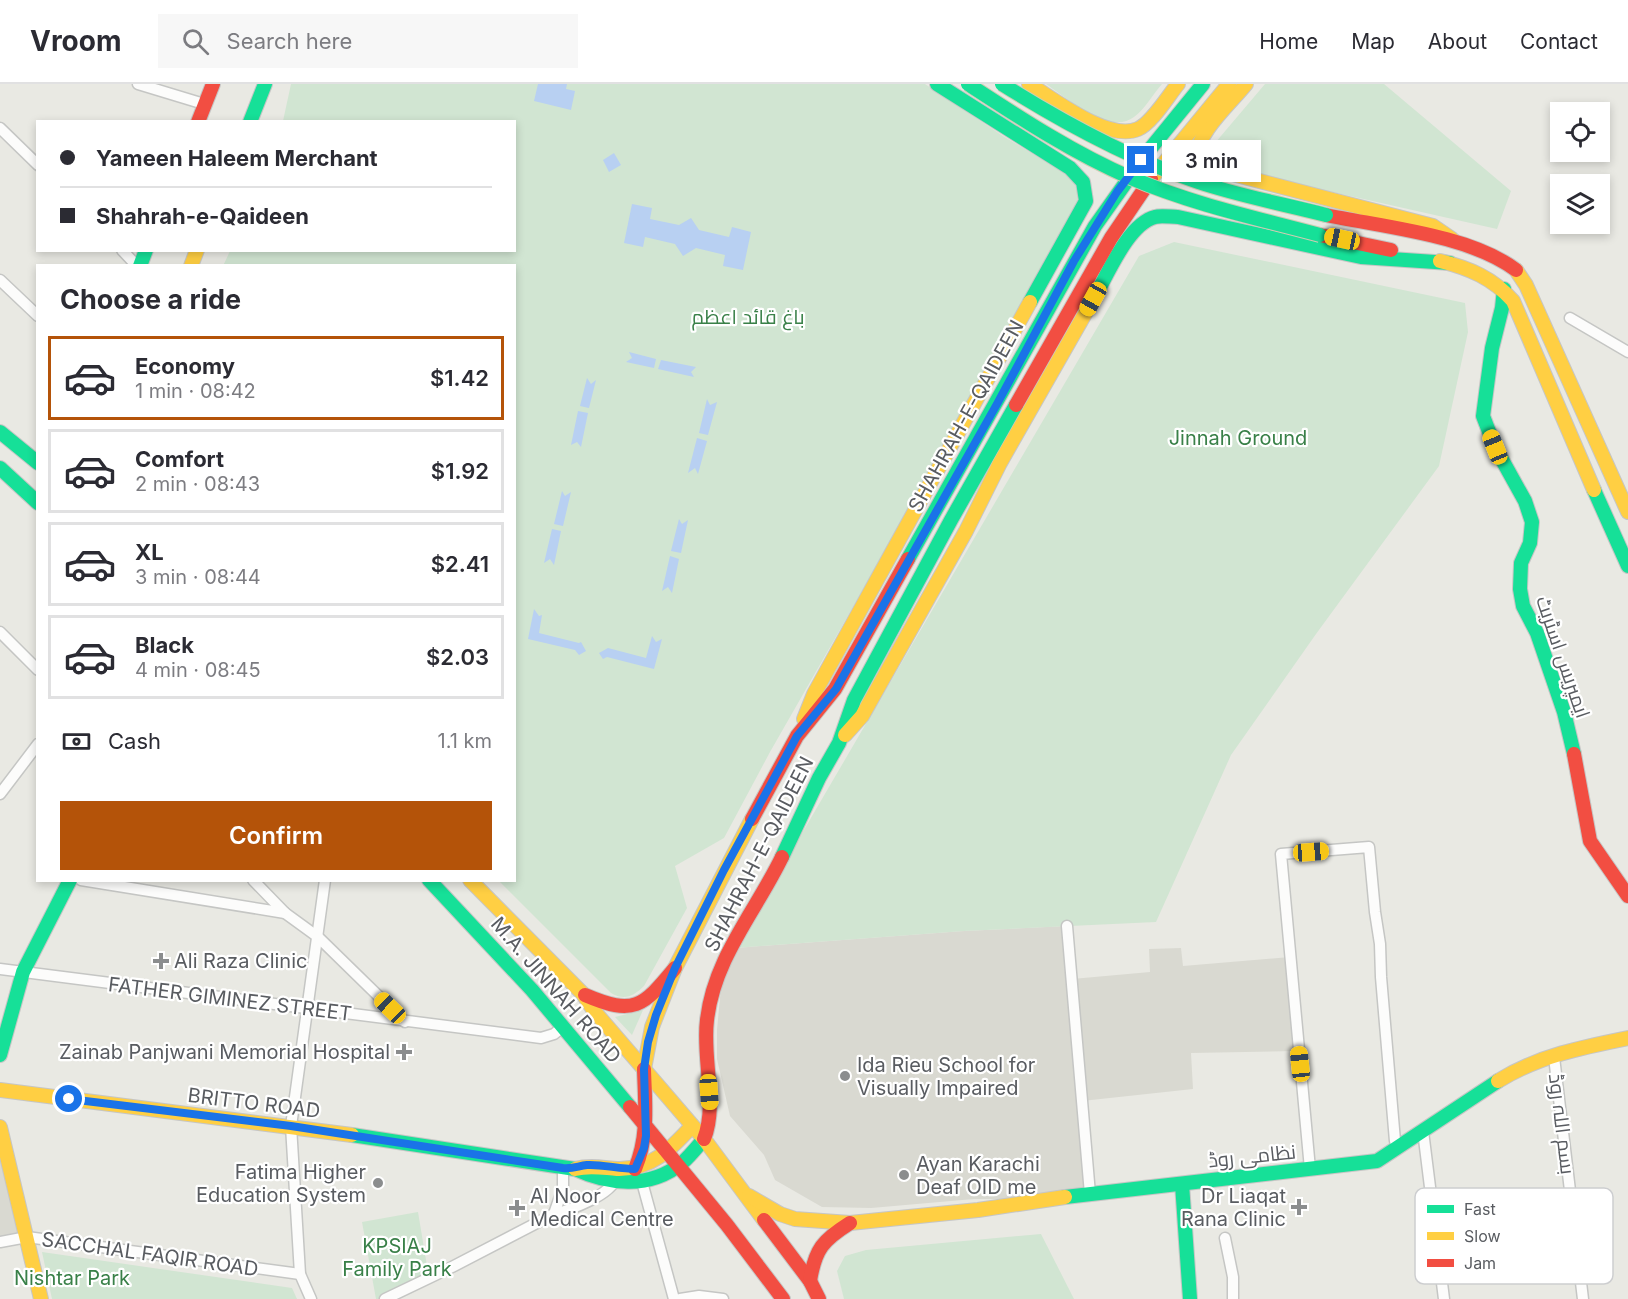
<!DOCTYPE html>
<html lang="en">
<head>
<meta charset="utf-8">
<style>
	:root { --surface:#fff; --page:#f7f7f7; --text:#2b2b33; --muted:#7c7c81; --line:#e1e1e2; --accent:#b45309 }
	body { margin:0; font-family:Inter,Cairo,sans-serif; background:var(--page); color:var(--text); height:100vh; display:flex; flex-direction:column; font-size:22px; white-space:nowrap }
	* { box-sizing:border-box; margin:0 }
	p { font-size:20px; color:var(--muted) }
	.icon { flex:none; width:33px; height:33px; fill:none; stroke:currentColor; stroke-width:2; stroke-linecap:round; stroke-linejoin:round }
	.map { position:relative; flex:1; overflow:hidden }
	.drawer { position:absolute; left:36px; top:180px; width:480px; height:618px; display:flex; flex-direction:column; background:var(--surface); border-radius:0px; box-shadow:0 3px 9px #0003 }
	.drawer>* { flex:none }
	.banner { position:absolute; left:36px; top:36px; width:480px; height:132px; border-radius:0px; box-shadow:0 3px 9px #0003; display:grid; align-content:center; height:132px; padding:0 24px; background:var(--surface) }
	.buttons { position:absolute; left:1550px; top:18px; display:grid; gap:12px }
	.buttons a { display:grid; place-items:center; width:60px; height:60px; border-radius:0px; background:var(--surface); box-shadow:0 3px 9px #0003; font-size:30px }
	.end { position:absolute; width:27px; height:27px; margin:-14px; border:8px solid #1a73e8; background:#fff; box-shadow:0 0 0 3px #fff }
	.from { border-radius:50% }
	.bubble { position:absolute; height:42px; border-radius:0px; background:var(--surface); box-shadow:0 3px 9px #0003; font-size:20px; font-weight:600; line-height:42px; text-align:center }
	.car { position:absolute; width:18px; height:36px; margin:-18px -9px; border-radius:8px; box-shadow:0 0 4px 2px #0007; background:linear-gradient(#f5c518 24%,#345 0 40%,#f5c518 0 76%,#345 0 86%,#f5c518 0) }
	.banner b { display:flex; align-items:center; gap:21px; height:57px; font-size:22px }
	.banner b+b { border-top:2px solid var(--line) }
	.banner i { width:15px; height:15px; background:var(--text) }
	ul { padding:0; list-style:none }
	li { display:flex; align-items:center; gap:18px; height:84px; margin:0 12px 9px; padding:0 12px; border:3px solid var(--line); border-radius:0px }
	li div { flex:1 }
	li b { display:block; font-size:22px }
	li em { font-style:normal; font-weight:600 }
	li.active { border-color:var(--accent) }
	li>.icon { width:54px; height:54px; stroke-width:1.5 }
	h2 { padding:0 24px; font-size:27px; line-height:72px }
	.pay { display:flex; align-items:center; gap:15px; height:66px; padding:0 24px; font-size:22px }
	.pay p { margin-inline-start:auto }
	.primary-button { display:flex; gap:12px; margin-top:auto; padding:12px 24px }
	.primary-button a { flex:1; height:69px; border-radius:0px; background:var(--accent); color:#fff; font-size:24px; font-weight:600; line-height:69px; text-align:center }
	header { display:flex; align-items:center; gap:36px; box-sizing:border-box; height:84px; padding:0 30px; background:var(--surface); border-bottom:2px solid var(--line) }
	header strong { font-size:28px }
	nav { display:flex; gap:33px; margin-inline-start:auto; font-size:21px }
	.search { width:420px; height:54px; background:var(--page); display:flex; align-items:center; gap:15px; box-sizing:border-box; padding:0 21px; border-radius:0px; color:var(--muted); font-size:22px }
	.map>svg:first-child { display:block }
	.education { fill:#d9d9d1 }
	.green { fill:#d1e5d2 }
	.water { fill:#b8d0f2 }
	.lines { fill:none; stroke-linecap:round; stroke-linejoin:round }
	.street-casing { stroke:#c5c6c4; stroke-width:13 }
	.fast-casing { stroke:#c6c6c5; stroke-width:16 }
	.slow-casing { stroke:#c6c6c5; stroke-width:16 }
	.jam-casing { stroke:#c6c6c5; stroke-width:16 }
	.street { stroke:#fcfcfb; stroke-width:10 }
	.fast { stroke:#16e098; stroke-width:14 }
	.slow { stroke:#ffcf43; stroke-width:14 }
	.jam { stroke:#f24e42; stroke-width:14 }
	.fast-bridge-casing { stroke:#cfccb3; stroke-width:16; stroke-linecap:butt }
	.fast-bridge { stroke:#16e098; stroke-width:14 }
	.route { stroke:#1a73e8; stroke-width:8 }
	.poi-dot { fill:#8b8d8e; stroke:#fff; stroke-width:2 }
	.labels { text-anchor:middle; stroke-width:4.5; stroke-linejoin:round; paint-order:stroke }
	.park-label { font-size:20px; fill:#398048; stroke:#fff }
	.street-label { font-size:20px; fill:#595c61; stroke:#fff }
	.poi-label { font-size:20px; fill:#595c61; stroke:#fff; text-anchor:start }
	.key { fill:#fff; stroke:#cdced0; stroke-width:1.5 }
	.key-label { font-size:16px; fill:#595c61 }
</style>
</head>
<body>
<header>
<strong>Vroom</strong>
<div class="search"><svg class="icon" aria-label="search" viewBox="0 0 24 24"><circle cx="10" cy="10" r="6"/><path d="M15 15l6 6"/></svg>Search here</div>
<nav><a>Home</a><a>Map</a><a>About</a><a>Contact</a></nav>
</header>
<div class="map">
<svg width="1628" height="1215" viewBox="0 0 1628 1215">
	<rect width="100%" height="100%" fill="#e9e9e3"/>
	<g class="education">
		<polygon points="1067,842 1072,895 1150,888 1149,865 1181,864 1183,882 1290,873 1298,967 1191,969 1193,1005 1082,1017 1090,1110 1048,1115 974,1115 871,1124 822,1123 775,1096 764,1071 730,1032 717,975 717,946 721,903 735,864 964,847"/>
		<polygon points="0,1043 27,1153 0,1158"/>
	</g>
	<g class="green">
		<path d="M291,0H925L1003,52L1061,87L1073,96L1078,109L1077,119L913,418L770,668L724,754L675,782L687,824L644,902C634,912 624,917 611,909L499,797L514,796V182H223L230,167L514,166V38L283,37Z"/>
		<path d="M1046,0H1162C1153,10 1145,25 1134,33C1109,52 1067,14 1046,0Z"/>
		<polygon points="1265,0 1384,0 1511,107 1497,145 1216,82 1204,72"/>
		<polygon points="1174,158 1465,219 1468,248 1439,382 1316,550 1231,671 1156,838 964,847 735,864 1139,172"/>
		<polygon points="643,926 632,951 615,933"/>
		<polygon points="418,1128 429,1194 385,1215 376,1215 362,1138"/>
		<polygon points="1041,1150 1074,1215 844,1215 837,1187 845,1172 866,1166"/>
		<polygon points="42,1168 292,1204 297,1215 52,1215"/>
	</g>
	<g class="water">
		<polygon points="538,0 567,0 566,5 575,7 571,26 534,17"/>
		<polygon points="614,69 621,81 609,88 603,76"/>
		<polygon points="632,120 652,124 650,135 679,141 691,134 699,146 729,153 732,143 751,148 743,186 723,182 725,171 696,164 683,172 675,160 645,153 643,163 624,159"/>
		<polygon points="629,268 656,275 654,284 626,278 632,274"/>
		<polygon points="661,276 696,283 691,288 694,293 658,285"/>
		<polygon points="587,294 591,300 596,296 589,324 580,322"/>
		<polygon points="707,315 710,321 717,318 708,351 699,349"/>
		<polygon points="578,327 588,329 581,363 577,358 571,361"/>
		<polygon points="697,354 707,357 698,390 695,384 688,389"/>
		<polygon points="562,407 565,412 571,408 563,442 554,440"/>
		<polygon points="679,435 682,440 688,436 681,469 671,467"/>
		<polygon points="552,445 561,447 554,481 550,475 544,479"/>
		<polygon points="670,472 679,475 672,509 668,503 662,507"/>
		<polygon points="534,525 539,532 542,531 539,549 579,559 581,558 586,567 579,571 575,566 528,555"/>
		<polygon points="652,552 656,558 662,555 654,585 607,573 603,575 599,569 608,564 646,574"/>
	</g>
	<g class="lines">
		<g class="street-casing">
			<g id="street">
				<polyline points="138,0 204,20"/>
				<polyline points="0,44 38,81"/>
				<polyline points="122,166 137,182"/>
				<polyline points="0,196 38,232"/>
				<polyline points="1570,234 1628,268"/>
				<polyline points="0,548 38,586"/>
				<polyline points="0,710 38,660"/>
				<polyline points="81,796 285,829"/>
				<polyline points="253,796 285,829 318,853 405,938"/>
				<polyline points="1067,842 1090,1110"/>
				<polyline points="0,885 541,954 554,950 564,942"/>
				<polyline points="1554,973 1583,1215"/>
				<polyline points="1423,1047 1444,1215"/>
				<polyline points="1310,1085 1281,770 1369,763 1375,828 1380,860 1381,893 1395,1057"/>
				<polyline points="642,1098 674,1215"/>
				<polyline points="554,1130 563,1104 563,1084"/>
				<polyline points="1225,1154 1233,1193 1233,1215"/>
				<polyline points="0,1158 27,1153 300,1190"/>
				<polyline points="311,1215 300,1190 291,1042 325,796"/>
				<path d="M385,1215L452,1183L554,1130C570,1126 611,1111 616,1094"/>
				<polyline points="680,1215 699,1212 723,1215"/>
			</g>
		</g>
		<g class="fast-casing">
			<g id="fast">
				<polyline points="937,0 1070,84 1083,98 1086,117 1030,218"/>
				<polyline points="250,38 265,0"/>
				<polyline points="140,182 146,166"/>
				<polyline points="1504,205 1502,224 1492,264 1483,332 1495,363 1525,417 1532,438 1530,459 1521,479 1520,505 1523,522 1537,549 1564,628 1574,670"/>
				<path d="M1094,214C1108,190 1128,140 1155,133C1161,131 1171,133 1178,133L1361,173L1450,179"/>
				<polyline points="0,348 38,379"/>
				<polyline points="0,384 38,419"/>
				<polyline points="1594,406 1628,482"/>
				<polyline points="908,475 1095,142 1146,70 1203,0"/>
				<polyline points="782,773 819,694 839,659 854,616 951,436 1016,321"/>
				<polyline points="429,796 532,906 630,1023"/>
				<polyline points="0,971 23,888 70,796"/>
				<path d="M352,1051L575,1085C609,1101 650,1105 682,1079C690,1072 697,1063 704,1055"/>
				<polyline points="1182,1100 1190,1215"/>
				<polyline points="1065,1113 1377,1077 1498,997"/>
			</g>
		</g>
		<g class="slow-casing">
			<g id="slow">
				<path d="M1029,0C1054,15 1108,58 1138,45C1152,39 1168,12 1178,0"/>
				<path d="M1246,0C1230,20 1196,49 1196,75L1202,82L1433,142L1452,155"/>
				<polyline points="1151,95 1229,0"/>
				<path d="M1440,177C1469,184 1493,194 1513,217L1594,406"/>
				<polyline points="191,182 197,166"/>
				<polyline points="1516,186 1526,201 1628,428"/>
				<polyline points="804,635 814,610 1030,218"/>
				<polyline points="845,651 862,632 966,447 1000,379 1094,214"/>
				<polyline points="470,796 583,910 594,927 704,1055 764,1136"/>
				<polyline points="644,985 652,943 675,884 752,735"/>
				<path d="M1498,997C1538,972 1583,963 1628,954"/>
				<polyline points="0,1006 352,1051"/>
				<polyline points="0,1043 41,1215"/>
				<path d="M575,1085C590,1081 603,1084 617,1085C651,1086 671,1065 692,1042"/>
				<polyline points="749,1112 780,1130 795,1135 850,1139 978,1126 1065,1113"/>
			</g>
		</g>
		<g class="jam-casing">
			<g id="jam">
				<polyline points="198,38 213,0"/>
				<path d="M1326,131C1383,143 1470,151 1516,186"/>
				<polyline points="1320,151 1391,166"/>
				<polyline points="1016,321 1111,154 1151,95"/>
				<polyline points="1574,670 1590,757 1628,812"/>
				<polyline points="752,735 797,652 835,605 908,475"/>
				<path d="M585,911C634,932 643,923 675,884"/>
				<polyline points="630,1023 727,1141 783,1215"/>
				<path d="M704,1055C718,1020 702,974 707,936C714,874 756,827 782,773"/>
				<path d="M635,1085C649,1052 645,1020 644,985"/>
				<polyline points="764,1136 810,1197 819,1215"/>
				<path d="M810,1197C815,1165 823,1156 850,1139"/>
			</g>
		</g>
		<use href="#street" class="street"/>
		<use href="#fast" class="fast"/>
		<use href="#slow" class="slow"/>
		<use href="#jam" class="jam"/>
		<g class="fast-bridge-casing">
			<g id="fast-bridge">
				<path d="M968,0C1020,34 1073,69 1131,94C1192,120 1256,134 1320,151"/>
				<path d="M1002,0C1064,39 1128,74 1198,98C1240,112 1283,120 1326,131"/>
			</g>
		</g>
		<use href="#fast-bridge" class="fast-bridge"/>
	</g>
	<g class="lines">
		<path class="route" d="M69,1015L291,1042L563,1084C573,1085 578,1082 587,1081C600,1080 620,1085 635,1085L644,1064L646,1052L644,985L648,958L656,931L675,884L724,786L797,652L836,605L997,320L1074,177L1117,108L1141,76"/>
	</g>
	<g class="poi-dot">
		<path d="M158 868h6v6h6v6h-6v6h-6v-6h-6v-6h6z"/>
		<path d="M401 959h6v6h6v6h-6v6h-6v-6h-6v-6h6z"/>
		<circle cx="845" cy="992" r="6"/>
		<circle cx="904" cy="1091" r="6"/>
		<circle cx="378" cy="1099" r="6"/>
		<path d="M1296 1114h6v6h6v6h-6v6h-6v-6h-6v-6h6z"/>
		<path d="M514 1115h6v6h6v6h-6v6h-6v-6h-6v-6h6z"/>
	</g>
	<g class="labels">
		<g class="park-label">
			<text x="748" y="240">باغ قائد اعظم</text>
			<text x="1238" y="361">Jinnah Ground</text>
			<text x="397" y="1169">KPSIAJ<tspan x="397" dy="23">Family Park</tspan></text>
			<text x="72" y="1201">Nishtar Park</text>
		</g>
		<g class="street-label">
			<text transform="translate(966 332) rotate(-61)" y="7">SHAHRAH-E-QAIDEEN</text>
			<text transform="translate(1563 573) rotate(71)" y="7">ایمپریس اسٹریٹ</text>
			<text transform="translate(759 770) rotate(-63)" y="7">SHAHRAH-E-QAIDEEN</text>
			<text transform="translate(556 906) rotate(49)" y="7">M.A. JINNAH ROAD</text>
			<text transform="translate(230 915) rotate(7)" y="7">FATHER GIMINEZ STREET</text>
			<text transform="translate(254 1019) rotate(7)" y="7">BRITTO ROAD</text>
			<text transform="translate(1562 1040) rotate(83)" y="7">بسم اللہ روڈ</text>
			<text transform="translate(1252 1072) rotate(-6)" y="7">نظامی روڈ</text>
			<text transform="translate(150 1170) rotate(8)" y="7">SACCHAL FAQIR ROAD</text>
		</g>
		<g class="poi-label">
			<text x="174" y="884">Ali Raza Clinic</text>
			<text x="390" y="975" text-anchor="end">Zainab Panjwani Memorial Hospital</text>
			<text x="857" y="988">Ida Rieu School for<tspan x="857" dy="23">Visually Impaired</tspan></text>
			<text x="916" y="1087">Ayan Karachi<tspan x="916" dy="23">Deaf OID me</tspan></text>
			<text x="366" y="1095" text-anchor="end">Fatima Higher<tspan x="366" dy="23">Education System</tspan></text>
			<text x="530" y="1119">Al Noor<tspan x="530" dy="23">Medical Centre</tspan></text>
			<text x="1286" y="1119" text-anchor="end">Dr Liaqat<tspan x="1286" dy="23">Rana Clinic</tspan></text>
		</g>
	</g>
	<rect x="1415" y="1104" width="198" height="96" rx="9" class="key"/>
	<rect x="1427" y="1121" width="27" height="8" fill="#16e098"/>
	<rect x="1427" y="1148" width="27" height="8" fill="#ffcf43"/>
	<rect x="1427" y="1175" width="27" height="8" fill="#f24e42"/>
	<g class="key-label">
		<text x="1464" y="1131">Fast</text>
		<text x="1464" y="1158">Slow</text>
		<text x="1464" y="1185">Jam</text>
	</g>
</svg>
<div class="buttons">
<a><svg class="icon" aria-label="locate" viewBox="0 0 24 24"><circle cx="12" cy="12" r="6"/><path d="M12 2v4M12 18v4M2 12h4M18 12h4"/></svg></a>
<a><svg class="icon" aria-label="layers" viewBox="0 0 24 24"><path d="M12 4l9 5-9 5-9-5zM3 14l9 5 9-5"/></svg></a>
</div>
<i class="end from" style="left:69px;top:1015px"></i>
<i class="end" style="left:1141px;top:76px"></i>
<div class="bubble" style="left:1162px;top:56px;width:99px">3 min</div>
<i class="car" style="left:1342px;top:155px;rotate:282deg"></i>
<i class="car" style="left:1093px;top:215px;rotate:209deg"></i>
<i class="car" style="left:1495px;top:363px;rotate:338deg"></i>
<i class="car" style="left:1311px;top:768px;rotate:86deg"></i>
<i class="car" style="left:390px;top:924px;rotate:314deg"></i>
<i class="car" style="left:1300px;top:980px;rotate:354deg"></i>
<i class="car" style="left:709px;top:1008px;rotate:176deg"></i>
<div class="banner">
<b><i class="from"></i>Yameen Haleem Merchant</b>
<b><i></i>Shahrah-e-Qaideen</b>
</div>
<section class="drawer">
<h2>Choose a ride</h2>
<ul>
<li class="active"><svg class="icon" aria-label="car" viewBox="0 0 24 24"><path d="M5 17H2v-5l4-1 3-4h7l3 4 3 1v5h-3M9 17h6M6 11h13"/><circle cx="7" cy="17" r="2"/><circle cx="17" cy="17" r="2"/></svg><div><b>Economy</b><p>1 min · 08:42</p></div><em>$1.42</em></li>
<li><svg class="icon" aria-label="car" viewBox="0 0 24 24"><path d="M5 17H2v-5l4-1 3-4h7l3 4 3 1v5h-3M9 17h6M6 11h13"/><circle cx="7" cy="17" r="2"/><circle cx="17" cy="17" r="2"/></svg><div><b>Comfort</b><p>2 min · 08:43</p></div><em>$1.92</em></li>
<li><svg class="icon" aria-label="car" viewBox="0 0 24 24"><path d="M5 17H2v-5l4-1 3-4h7l3 4 3 1v5h-3M9 17h6M6 11h13"/><circle cx="7" cy="17" r="2"/><circle cx="17" cy="17" r="2"/></svg><div><b>XL</b><p>3 min · 08:44</p></div><em>$2.41</em></li>
<li><svg class="icon" aria-label="car" viewBox="0 0 24 24"><path d="M5 17H2v-5l4-1 3-4h7l3 4 3 1v5h-3M9 17h6M6 11h13"/><circle cx="7" cy="17" r="2"/><circle cx="17" cy="17" r="2"/></svg><div><b>Black</b><p>4 min · 08:45</p></div><em>$2.03</em></li>
</ul>
<div class="pay"><svg class="icon" aria-label="cash" viewBox="0 0 24 24"><path d="M3 7h18v10H3z"/><circle cx="12" cy="12" r="2"/></svg>Cash<p>1.1 km</p></div>
<div class="primary-button"><a>Confirm</a></div>
</section>
</div>
</body>
</html>
